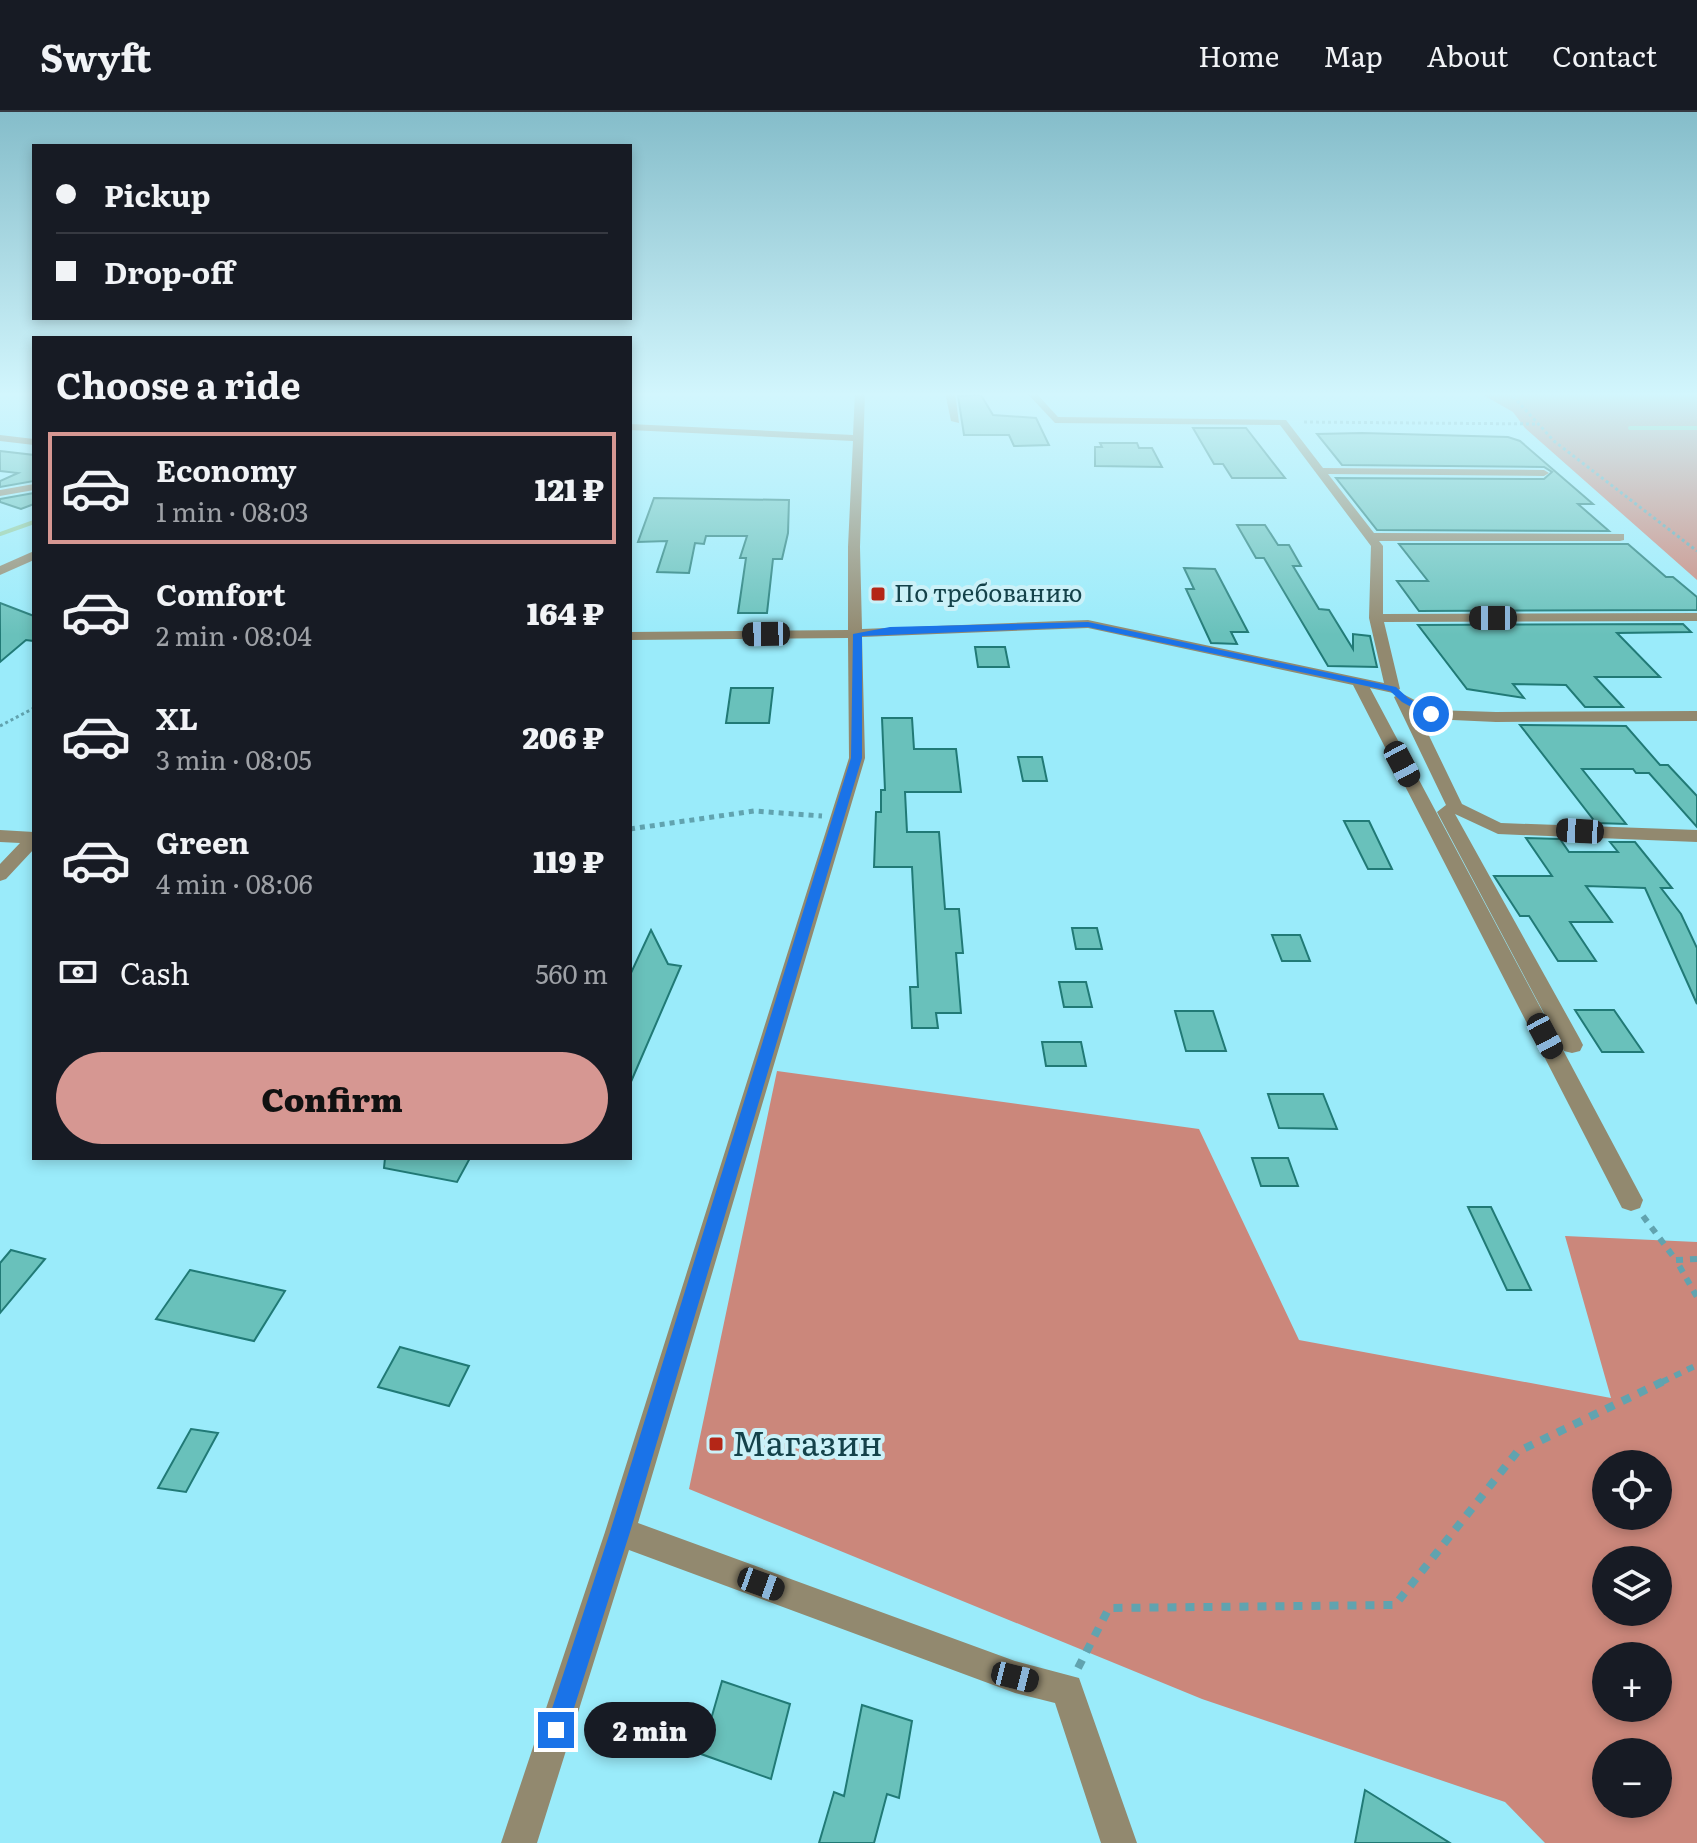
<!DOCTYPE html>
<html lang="en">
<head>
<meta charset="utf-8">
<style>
	:root { --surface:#171b24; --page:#20242c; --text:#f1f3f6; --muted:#9ea1a6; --line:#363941; --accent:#d69792 }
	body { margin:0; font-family:Literata,serif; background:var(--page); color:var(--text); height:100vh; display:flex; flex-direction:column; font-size:30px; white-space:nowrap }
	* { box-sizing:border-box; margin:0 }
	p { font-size:26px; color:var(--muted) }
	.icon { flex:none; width:44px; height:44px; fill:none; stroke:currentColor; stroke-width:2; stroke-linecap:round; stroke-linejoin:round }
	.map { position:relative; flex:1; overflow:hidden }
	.sheet { position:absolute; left:32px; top:224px; width:600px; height:824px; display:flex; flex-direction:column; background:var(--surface); border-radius:0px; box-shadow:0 4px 12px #0003 }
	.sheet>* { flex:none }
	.hud { position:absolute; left:32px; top:32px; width:600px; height:176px; border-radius:0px; box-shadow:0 4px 12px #0003; display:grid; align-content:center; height:176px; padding:0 24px; background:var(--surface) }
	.controls { position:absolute; left:1592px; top:1338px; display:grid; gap:16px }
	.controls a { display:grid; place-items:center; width:80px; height:80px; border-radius:50%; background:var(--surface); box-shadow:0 4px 12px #0003; font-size:40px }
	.end { position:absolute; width:36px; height:36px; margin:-18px; border:10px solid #1a73e8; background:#fff; box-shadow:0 0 0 4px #fff }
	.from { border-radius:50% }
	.bubble { position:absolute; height:56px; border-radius:28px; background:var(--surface); box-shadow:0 4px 12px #0003; font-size:26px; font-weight:800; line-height:56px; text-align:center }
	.car { position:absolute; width:24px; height:48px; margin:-24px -12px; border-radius:10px; box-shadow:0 0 6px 2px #0007; background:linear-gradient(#222 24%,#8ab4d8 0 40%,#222 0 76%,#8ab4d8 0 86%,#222 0) }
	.hud b { display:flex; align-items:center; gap:28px; height:76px; font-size:30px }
	.hud b+b { border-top:2px solid var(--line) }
	.hud i { width:20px; height:20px; background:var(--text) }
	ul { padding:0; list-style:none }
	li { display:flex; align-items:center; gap:24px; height:112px; margin:0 16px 12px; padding:0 8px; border:4px solid transparent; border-radius:0px }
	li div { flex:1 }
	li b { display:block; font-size:30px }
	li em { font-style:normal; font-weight:800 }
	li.current { border-color:var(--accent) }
	li>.icon { width:72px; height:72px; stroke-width:1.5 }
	h2 { padding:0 24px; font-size:36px; line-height:96px }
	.pay { display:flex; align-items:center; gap:20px; height:88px; padding:0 24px; font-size:30px }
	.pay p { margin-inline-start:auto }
	.action { display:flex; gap:16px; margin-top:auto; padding:16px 24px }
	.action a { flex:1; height:92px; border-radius:48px; background:var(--accent); color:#111; font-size:32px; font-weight:800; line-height:92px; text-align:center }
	header { display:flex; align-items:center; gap:48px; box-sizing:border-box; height:112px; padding:0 40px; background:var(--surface); border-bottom:2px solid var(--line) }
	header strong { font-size:38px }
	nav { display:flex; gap:44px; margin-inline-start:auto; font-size:28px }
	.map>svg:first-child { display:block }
	.forest { fill:#cb877b; fill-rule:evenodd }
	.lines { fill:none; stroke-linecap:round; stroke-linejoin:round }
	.stream { stroke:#92ca9d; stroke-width:4 }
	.building { fill:#69c1bb; stroke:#217a76; stroke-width:2 }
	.path-far3 { stroke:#61a3af; stroke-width:3; stroke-dasharray:3 3; stroke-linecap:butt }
	.path-far2 { stroke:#61a3af; stroke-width:5; stroke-dasharray:5 5; stroke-linecap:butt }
	.path-far1 { stroke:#61a3af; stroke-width:6; stroke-dasharray:7 7; stroke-linecap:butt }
	.path { stroke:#61a3af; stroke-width:8; stroke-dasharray:9 9; stroke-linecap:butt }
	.minor { fill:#92896f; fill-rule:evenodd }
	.route { fill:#1a73e8 }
	.poi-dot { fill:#b42617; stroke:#cbf1f8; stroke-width:3 }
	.labels { text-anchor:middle; stroke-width:8; stroke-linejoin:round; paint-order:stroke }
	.far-poi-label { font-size:24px; fill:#14424a; stroke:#cbf1f8; text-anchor:start }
	.near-poi-label { font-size:34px; fill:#14424a; stroke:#cbf1f8; text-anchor:start }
</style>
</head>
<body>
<header>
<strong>Swyft</strong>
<nav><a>Home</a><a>Map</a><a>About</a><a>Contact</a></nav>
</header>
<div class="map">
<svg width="1697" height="1731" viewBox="0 0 1697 1731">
	<rect width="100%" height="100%" fill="#9aebfa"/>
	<g class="forest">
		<polygon points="1478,280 1697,280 1697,468 1525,316 1513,300"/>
		<path d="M777,959L1199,1017L1299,1228L1611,1286L1565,1124L1697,1130V1731H1545L1505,1690L1202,1587L689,1377ZM1606,1352H1658V1404H1606ZM1606,1448H1658V1500H1606ZM1606,1544H1658V1596H1606ZM1606,1640H1658V1692H1606Z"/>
	</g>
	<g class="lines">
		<g class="stream">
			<polyline points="1630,316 1697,316"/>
			<polyline points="0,422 34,410"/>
		</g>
	</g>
	<g class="building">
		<polygon points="981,283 993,303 1036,306 1049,333 1014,334 1009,323 964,323 958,284"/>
		<polygon points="1193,316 1246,316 1285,366 1232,366 1223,352 1214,352"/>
		<polygon points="1362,321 1508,325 1520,329 1593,392 1578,392 1609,419 1377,418 1336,366 1544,367 1552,360 1544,355 1342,353 1317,322"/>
		<polygon points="1100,331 1137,331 1139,336 1152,336 1162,355 1095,354 1095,335 1102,335"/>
		<polygon points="0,339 34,343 34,369 0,375 0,369 18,361 0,359"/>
		<polygon points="34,381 34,392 21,397 0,390 0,387"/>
		<polygon points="654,386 789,388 788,421 782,447 773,447 767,501 738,501 746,446 740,446 747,424 706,424 704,432 695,431 689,461 657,460 667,429 638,430"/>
		<polygon points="1237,413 1265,413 1278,433 1289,433 1301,454 1293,454 1319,497 1329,498 1353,537 1353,522 1370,524 1377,555 1328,554 1264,446 1256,446"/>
		<polygon points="1399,432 1628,432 1666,465 1673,465 1697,485 1697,498 1419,499 1397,469 1428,469"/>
		<polygon points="1184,456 1215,457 1248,520 1231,520 1237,532 1211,531 1186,477 1194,477"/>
		<polygon points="0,491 34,504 34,529 26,528 0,550"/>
		<polygon points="1683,512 1691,520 1617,521 1660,565 1595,565 1623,595 1585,595 1566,573 1513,572 1524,586 1467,577 1418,513"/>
		<polygon points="975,535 1005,535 1009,555 978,555"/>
		<polygon points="731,576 773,576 769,611 726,611"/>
		<polygon points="882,606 912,606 914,637 956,637 961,680 905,680 907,720 939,720 945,797 959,797 963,841 956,841 961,901 936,901 938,916 912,916 910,875 918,875 912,755 874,755 876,700 881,700 881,678 885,678"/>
		<polygon points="1520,613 1626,614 1660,653 1668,653 1697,684 1697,715 1649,661 1636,661 1633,657 1582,657 1626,712 1596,711"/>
		<polygon points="1018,645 1042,645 1047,669 1023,669"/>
		<polygon points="1344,709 1369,709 1392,757 1368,757"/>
		<polygon points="1526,726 1560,727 1569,740 1618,740 1610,730 1635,730 1672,776 1661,776 1681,802 1697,836 1697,892 1645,776 1586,774 1612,810 1570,810 1596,849 1558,849 1529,804 1520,804 1494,764 1552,764"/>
		<polygon points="1072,816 1097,816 1102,837 1076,837"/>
		<polygon points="651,818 668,852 681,854 630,972 630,863"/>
		<polygon points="1272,823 1300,823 1310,849 1282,849"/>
		<polygon points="1059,870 1086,870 1092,895 1064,895"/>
		<polygon points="1575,898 1614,898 1643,940 1602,940"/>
		<polygon points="1175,899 1213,899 1226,939 1186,939"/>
		<polygon points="1042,930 1081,930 1086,954 1046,954"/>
		<polygon points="1268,982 1323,982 1337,1017 1279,1016"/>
		<polygon points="385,1046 470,1046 457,1070 384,1056"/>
		<polygon points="1252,1046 1288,1046 1298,1074 1261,1074"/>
		<polygon points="1468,1095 1491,1095 1531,1178 1507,1178"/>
		<polygon points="11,1138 45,1147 0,1201 0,1151"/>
		<polygon points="190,1158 285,1179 254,1229 156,1207"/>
		<polygon points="400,1235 469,1254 449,1294 378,1275"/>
		<polygon points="191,1317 218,1321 186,1380 158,1376"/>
		<polygon points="722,1569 790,1592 771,1667 701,1642"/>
		<polygon points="862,1593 912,1609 899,1686 887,1682 874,1731 819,1731 834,1680 844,1684"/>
		<polygon points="1365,1678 1450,1731 1355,1731"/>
	</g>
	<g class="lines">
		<g class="path-far3">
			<polyline points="1509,280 1554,329 1697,439"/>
			<polyline points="1304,310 1538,312"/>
			<polyline points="0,614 34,596"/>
		</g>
		<polyline class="path-far2" points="630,717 754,699 822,704"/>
		<g class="path-far1">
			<polyline points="1643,1104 1676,1148"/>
			<polyline points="1697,1147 1676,1148 1697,1185"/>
			<polyline points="1662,1270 1697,1253"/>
		</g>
		<polyline class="path" points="1078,1556 1109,1496 1395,1493 1517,1340 1666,1268"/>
		<g class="minor">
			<polygon points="855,280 865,280 860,435 862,517 1088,508 1384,571 1369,506 1371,434 1280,313 1055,311 1026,280 1035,280 1058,305 1286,308 1323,356 1544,358 1549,361 1544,364 1328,362 1374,421 1624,422 1624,428 1620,429 1379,429 1383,434 1383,502 1697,501 1697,509 1384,510 1400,577 1393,581 1370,576 1643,1088 1640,1096 1631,1099 1622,1096 1353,573 1088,516 862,525 865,646 638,1411 1015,1549 1079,1566 1137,1731 1101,1731 1055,1591 1015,1581 629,1438 537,1731 501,1731 605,1420 849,646 848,526 630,528 630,520 848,518 848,435 853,329 630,318 630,312 853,323"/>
			<polygon points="945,280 955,280 959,311 951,309"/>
			<polygon points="0,323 34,327 34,333 0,329"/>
			<polygon points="34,372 34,378 0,384 0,378"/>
			<polygon points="34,439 34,448 0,463 0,454"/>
			<polygon points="1401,581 1434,598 1496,600 1697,599 1697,609 1496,610 1431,607 1418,601 1462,692 1501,711 1697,718 1697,730 1498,722 1455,702 1580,927 1583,933 1580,939 1572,941 1564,939 1437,700 1446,693 1394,585"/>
			<polygon points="0,718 34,720 34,737 6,767 0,769 0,752 20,731 0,730"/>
		</g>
	</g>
	<linearGradient id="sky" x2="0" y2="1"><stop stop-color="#85bdca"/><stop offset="0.54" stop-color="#d2f6fd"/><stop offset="1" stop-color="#d2f6fd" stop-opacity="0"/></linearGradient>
	<rect width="1697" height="523" fill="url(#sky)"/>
	<polygon class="route" points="1088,510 1396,575 1408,586 1436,602 1428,604 1402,590 1390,579 1088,515 862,524 862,646 630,1420 567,1618 563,1626 556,1629 548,1626 545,1618 610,1420 851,646 853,522 890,515"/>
	<g class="poi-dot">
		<rect x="870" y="474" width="16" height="16" rx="4"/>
		<rect x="708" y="1324" width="16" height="16" rx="4"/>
	</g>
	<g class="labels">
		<g class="far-poi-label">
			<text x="894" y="490">По требованию</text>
		</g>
		<g class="near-poi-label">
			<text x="732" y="1344">Магазин</text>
		</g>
	</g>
</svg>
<div class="controls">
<a><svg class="icon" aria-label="locate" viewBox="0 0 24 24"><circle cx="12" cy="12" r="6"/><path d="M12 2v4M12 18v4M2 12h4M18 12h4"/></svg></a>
<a><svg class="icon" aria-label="layers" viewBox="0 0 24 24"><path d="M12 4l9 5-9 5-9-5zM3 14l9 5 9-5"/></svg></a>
<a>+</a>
<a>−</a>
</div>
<i class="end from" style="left:1431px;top:602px"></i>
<i class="end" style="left:556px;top:1618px"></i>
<div class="bubble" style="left:584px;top:1590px;width:132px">2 min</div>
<i class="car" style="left:1493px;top:506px;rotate:270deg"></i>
<i class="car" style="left:766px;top:522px;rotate:269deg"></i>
<i class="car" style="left:1402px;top:652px;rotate:152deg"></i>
<i class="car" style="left:1580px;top:719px;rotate:273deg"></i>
<i class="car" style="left:1545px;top:924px;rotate:152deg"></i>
<i class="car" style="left:761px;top:1472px;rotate:110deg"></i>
<i class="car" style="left:1015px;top:1565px;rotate:104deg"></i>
<div class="hud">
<b><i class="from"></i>Pickup</b>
<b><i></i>Drop-off</b>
</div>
<section class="sheet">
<h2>Choose a ride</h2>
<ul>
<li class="current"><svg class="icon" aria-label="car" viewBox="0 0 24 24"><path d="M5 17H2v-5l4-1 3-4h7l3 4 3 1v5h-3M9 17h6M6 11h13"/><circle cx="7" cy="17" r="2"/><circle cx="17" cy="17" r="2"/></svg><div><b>Economy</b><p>1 min · 08:03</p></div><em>121 ₽</em></li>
<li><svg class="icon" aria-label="car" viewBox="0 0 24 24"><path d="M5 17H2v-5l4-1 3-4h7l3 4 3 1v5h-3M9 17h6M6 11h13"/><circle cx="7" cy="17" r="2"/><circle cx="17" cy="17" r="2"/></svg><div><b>Comfort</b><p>2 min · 08:04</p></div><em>164 ₽</em></li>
<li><svg class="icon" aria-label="car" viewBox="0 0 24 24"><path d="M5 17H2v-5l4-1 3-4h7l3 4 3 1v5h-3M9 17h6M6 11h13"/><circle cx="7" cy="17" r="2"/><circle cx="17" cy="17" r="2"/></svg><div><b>XL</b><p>3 min · 08:05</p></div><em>206 ₽</em></li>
<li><svg class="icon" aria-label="car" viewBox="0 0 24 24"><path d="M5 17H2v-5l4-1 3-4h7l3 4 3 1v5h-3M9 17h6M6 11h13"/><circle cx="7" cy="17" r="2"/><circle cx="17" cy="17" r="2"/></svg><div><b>Green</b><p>4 min · 08:06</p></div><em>119 ₽</em></li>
</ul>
<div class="pay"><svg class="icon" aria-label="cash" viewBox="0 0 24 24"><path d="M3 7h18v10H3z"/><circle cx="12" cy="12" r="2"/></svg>Cash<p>560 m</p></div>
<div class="action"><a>Confirm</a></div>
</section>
</div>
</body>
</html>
